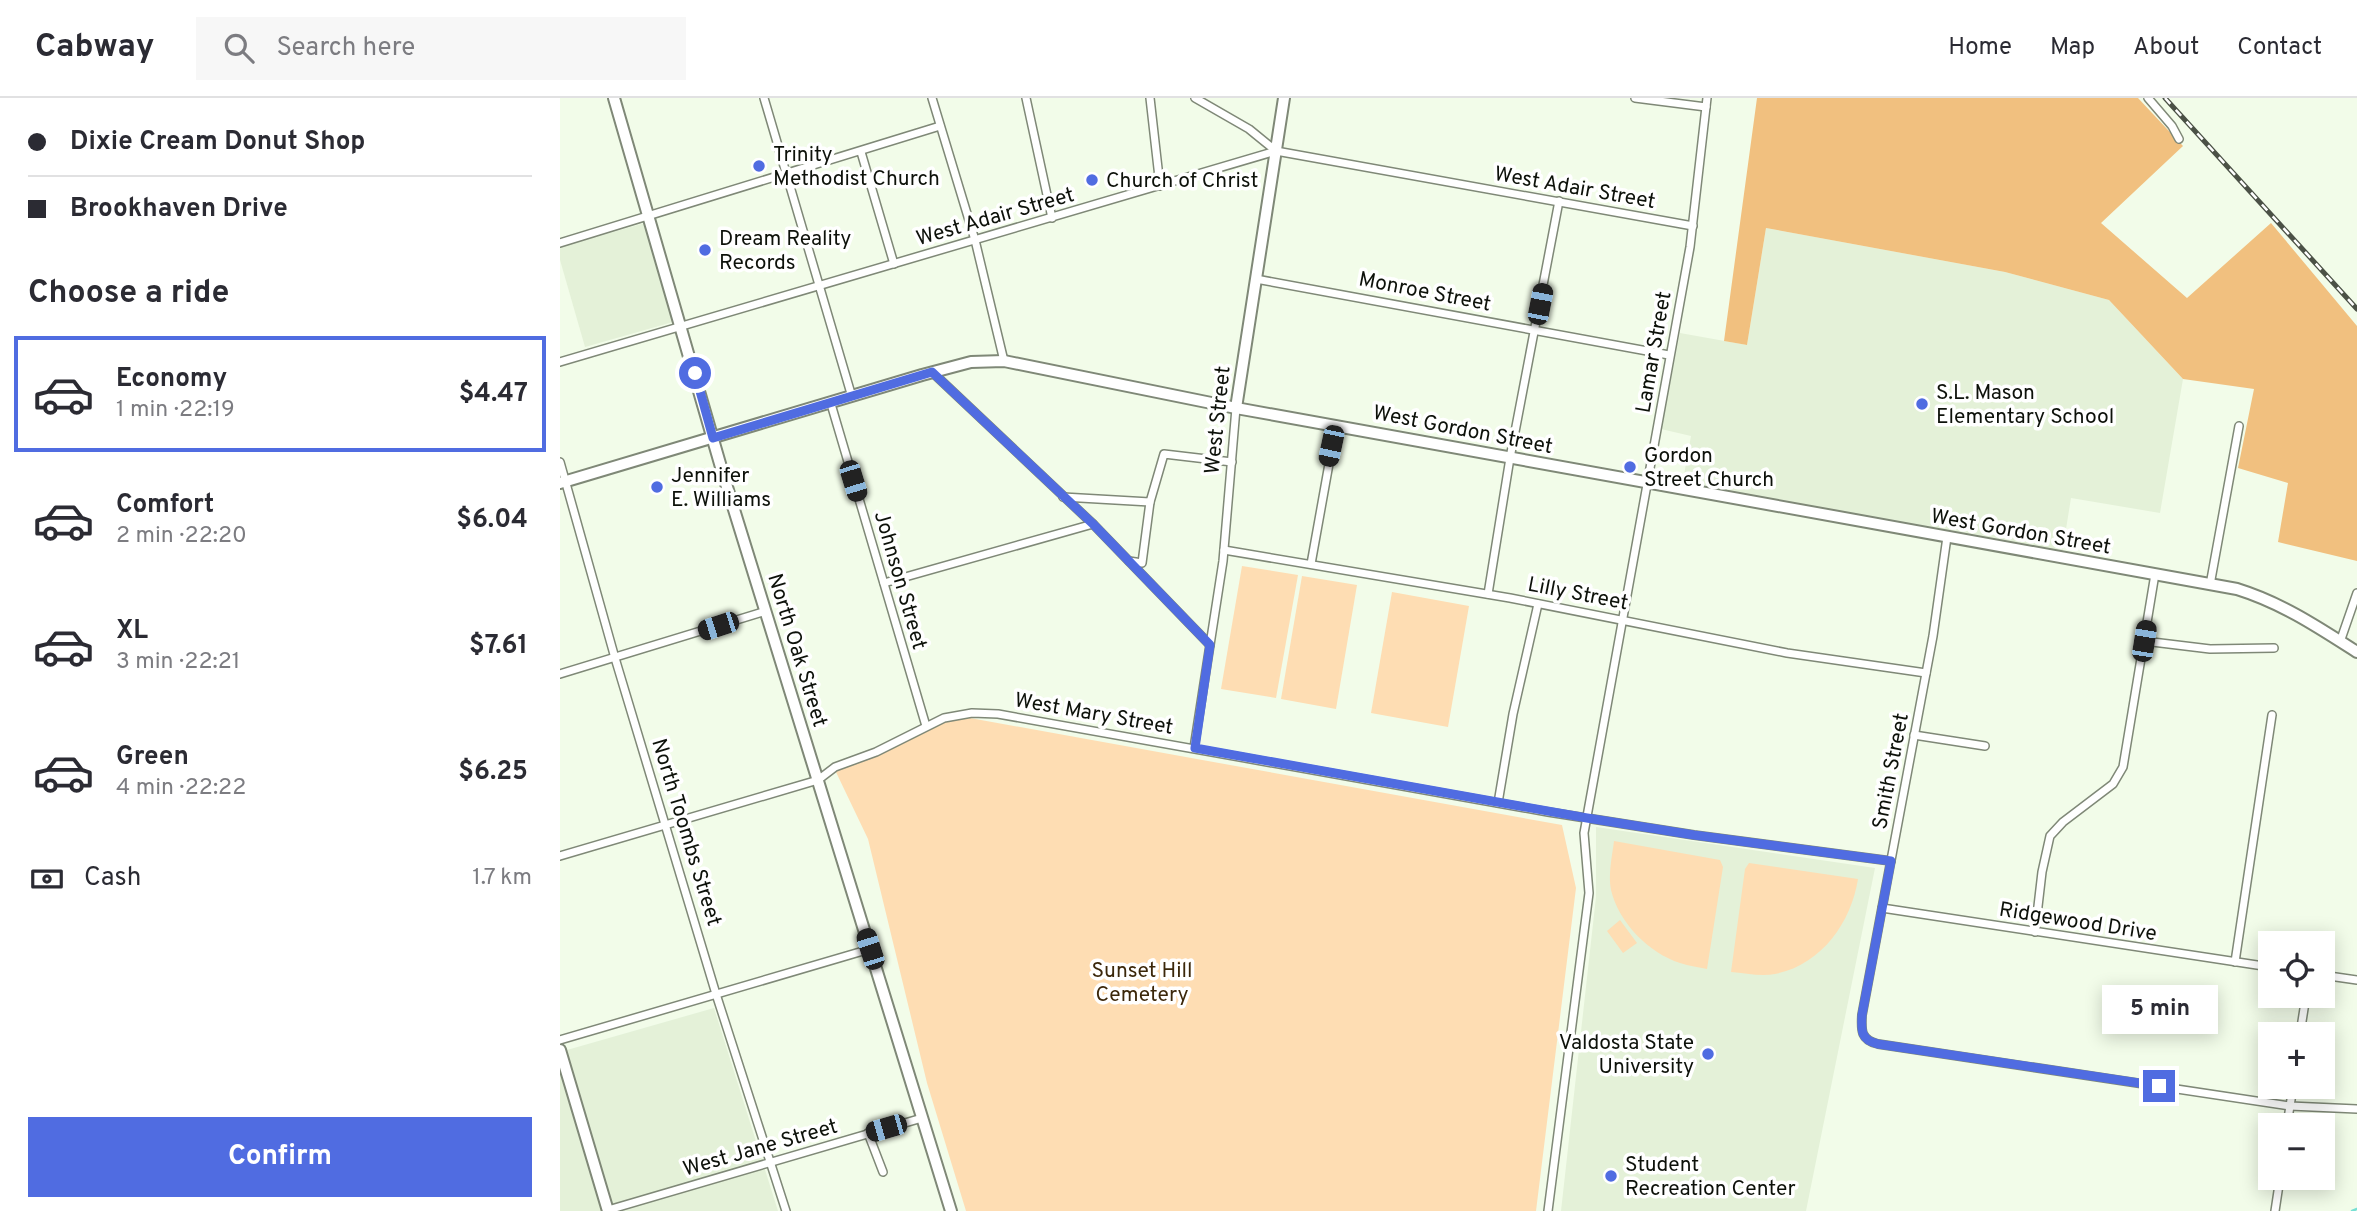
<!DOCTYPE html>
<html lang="en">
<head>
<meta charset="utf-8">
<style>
	:root { --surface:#fff; --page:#f7f7f7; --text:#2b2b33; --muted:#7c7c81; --line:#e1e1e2; --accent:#506ce1 }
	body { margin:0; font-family:Overpass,sans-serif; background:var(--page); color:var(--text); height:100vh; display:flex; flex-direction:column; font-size:26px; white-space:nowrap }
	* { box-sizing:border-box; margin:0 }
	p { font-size:23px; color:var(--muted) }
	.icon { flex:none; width:38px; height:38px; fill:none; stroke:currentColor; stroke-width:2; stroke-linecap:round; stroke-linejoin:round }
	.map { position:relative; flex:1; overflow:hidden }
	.sheet { display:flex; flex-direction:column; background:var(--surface); width:560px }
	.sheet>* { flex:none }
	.banner { display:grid; align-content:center; height:154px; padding:0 28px; background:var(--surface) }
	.fabs { position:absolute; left:1698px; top:833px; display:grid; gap:14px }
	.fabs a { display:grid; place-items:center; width:77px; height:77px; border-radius:0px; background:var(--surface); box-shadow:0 4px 18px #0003; font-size:35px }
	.end { position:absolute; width:32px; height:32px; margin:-16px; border:9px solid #506ce1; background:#fff; box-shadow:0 0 0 4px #fff }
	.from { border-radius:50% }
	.bubble { position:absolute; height:49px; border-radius:0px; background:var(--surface); box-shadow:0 4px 18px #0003; font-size:23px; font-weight:700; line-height:49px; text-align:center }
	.car { position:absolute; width:21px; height:42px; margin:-21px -10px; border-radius:9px; box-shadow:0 0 5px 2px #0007; background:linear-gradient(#222 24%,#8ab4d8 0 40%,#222 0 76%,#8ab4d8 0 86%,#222 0) }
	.banner b { display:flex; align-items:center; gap:24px; height:66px; font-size:26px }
	.banner b+b { border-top:2px solid var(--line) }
	.banner i { width:18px; height:18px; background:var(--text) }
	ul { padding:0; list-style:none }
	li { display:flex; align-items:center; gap:21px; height:116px; margin:0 14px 10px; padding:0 14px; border:4px solid transparent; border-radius:0px }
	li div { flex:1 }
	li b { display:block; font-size:26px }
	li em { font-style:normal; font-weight:700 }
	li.active { border-color:var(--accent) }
	li>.icon { width:63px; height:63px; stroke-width:1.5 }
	h2 { padding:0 28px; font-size:32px; line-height:84px }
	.pay { display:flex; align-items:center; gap:18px; height:77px; padding:0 28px; font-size:26px }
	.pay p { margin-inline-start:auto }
	.action { display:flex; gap:14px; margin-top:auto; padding:14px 28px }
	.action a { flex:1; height:80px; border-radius:0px; background:var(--accent); color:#fff; font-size:28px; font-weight:700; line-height:80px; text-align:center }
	header { display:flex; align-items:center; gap:42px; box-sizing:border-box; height:98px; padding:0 35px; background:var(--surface); border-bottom:2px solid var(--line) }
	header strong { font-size:33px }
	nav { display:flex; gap:38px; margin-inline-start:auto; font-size:24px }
	.search { width:490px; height:63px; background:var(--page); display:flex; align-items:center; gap:18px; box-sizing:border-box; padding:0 24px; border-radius:0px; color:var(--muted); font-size:26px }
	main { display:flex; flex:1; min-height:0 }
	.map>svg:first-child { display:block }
	.built { fill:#e4f1d8 }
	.green { fill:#feddb3 }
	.forest { fill:#f1c07f }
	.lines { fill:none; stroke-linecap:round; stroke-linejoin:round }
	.stream { stroke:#77e0d4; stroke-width:2.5 }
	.street-casing { stroke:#7f8877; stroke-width:10 }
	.secondary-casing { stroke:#7f8877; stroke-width:14 }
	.street { stroke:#fff; stroke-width:7 }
	.secondary { stroke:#fff; stroke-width:10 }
	.rail-casing { stroke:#4b5146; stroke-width:5 }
	.rail { stroke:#fff; stroke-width:2.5; stroke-dasharray:8; stroke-linecap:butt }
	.route { stroke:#506ce1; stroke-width:9 }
	.poi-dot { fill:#506ce1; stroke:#fff; stroke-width:2.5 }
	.labels { text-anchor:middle; stroke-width:7; stroke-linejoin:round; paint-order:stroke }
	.poi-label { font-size:21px; fill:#0d110a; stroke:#fff; text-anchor:start }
	.street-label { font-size:21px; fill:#0d110a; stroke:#fff }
	.park-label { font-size:21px; fill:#3b270a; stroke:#fff }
</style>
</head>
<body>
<header>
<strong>Cabway</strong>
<div class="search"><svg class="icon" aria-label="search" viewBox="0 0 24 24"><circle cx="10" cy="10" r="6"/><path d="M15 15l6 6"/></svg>Search here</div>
<nav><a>Home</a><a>Map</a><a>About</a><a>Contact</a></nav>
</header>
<main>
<section class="sheet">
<div class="banner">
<b><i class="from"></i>Dixie Cream Donut Shop</b>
<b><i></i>Brookhaven Drive</b>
</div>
<h2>Choose a ride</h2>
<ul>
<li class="active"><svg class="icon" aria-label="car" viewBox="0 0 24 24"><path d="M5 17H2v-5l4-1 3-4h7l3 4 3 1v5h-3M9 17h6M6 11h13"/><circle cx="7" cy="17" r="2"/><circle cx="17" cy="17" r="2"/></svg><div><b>Economy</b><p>1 min · 22:19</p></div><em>$4.47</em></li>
<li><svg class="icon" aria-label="car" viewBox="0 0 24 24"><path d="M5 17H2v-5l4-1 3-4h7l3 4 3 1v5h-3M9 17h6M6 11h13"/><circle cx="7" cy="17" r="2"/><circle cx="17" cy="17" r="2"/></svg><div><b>Comfort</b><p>2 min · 22:20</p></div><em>$6.04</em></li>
<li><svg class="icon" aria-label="car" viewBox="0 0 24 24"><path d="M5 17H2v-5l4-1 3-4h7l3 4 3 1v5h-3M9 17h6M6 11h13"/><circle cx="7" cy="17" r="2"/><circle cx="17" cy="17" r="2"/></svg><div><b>XL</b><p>3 min · 22:21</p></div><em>$7.61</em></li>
<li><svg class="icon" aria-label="car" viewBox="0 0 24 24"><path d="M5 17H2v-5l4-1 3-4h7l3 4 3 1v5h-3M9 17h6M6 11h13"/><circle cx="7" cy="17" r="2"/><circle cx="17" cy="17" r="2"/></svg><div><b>Green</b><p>4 min · 22:22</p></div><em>$6.25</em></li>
</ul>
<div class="pay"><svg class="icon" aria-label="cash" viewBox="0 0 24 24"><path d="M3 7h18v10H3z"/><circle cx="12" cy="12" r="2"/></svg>Cash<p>1.7 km</p></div>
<div class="action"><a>Confirm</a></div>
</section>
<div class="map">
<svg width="1797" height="1113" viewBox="0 0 1797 1113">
	<rect width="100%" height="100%" fill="#f2fce9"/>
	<g class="built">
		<polygon points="85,125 113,224 25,249 0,162 0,149"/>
		<polygon points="1206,130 1445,174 1549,202 1623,281 1600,415 1511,400 1502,456 1122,388 1131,338 1101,331 1120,235 1187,247"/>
		<polygon points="1036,729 1315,770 1246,1113 1001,1113 1036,799"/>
		<polygon points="154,910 218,1113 0,1113 0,954"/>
	</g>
	<g class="green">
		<polygon points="682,468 738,477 716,600 661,591"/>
		<polygon points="742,478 797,487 776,611 721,601"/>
		<polygon points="832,494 909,508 888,629 811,615"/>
		<polygon points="410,620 1002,727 1016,790 976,1113 406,1113 367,985 308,741 275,672 386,623"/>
		<path d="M1054,743L1160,762L1163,769L1147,871C1139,869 1129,868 1120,865C1089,855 1059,825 1051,792C1048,776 1052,759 1054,743Z"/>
		<path d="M1189,765L1298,781C1291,825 1261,867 1215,876C1201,879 1185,875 1171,874L1185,771Z"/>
		<polygon points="1060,822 1077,845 1063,855 1047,833"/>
	</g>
	<polygon class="forest" points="1197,0 1578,0 1623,48 1541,125 1627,200 1711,125 1797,228 1797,463 1718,444 1728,385 1678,370 1694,291 1623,281 1549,202 1445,174 1206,130 1187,247 1164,243"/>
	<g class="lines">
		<polyline class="stream" points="1792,1113 1797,1111"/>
		<g class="street-casing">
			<g id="street">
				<polyline points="204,0 292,299"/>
				<polyline points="372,0 415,142 444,263"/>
				<polyline points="466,0 492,120"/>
				<polyline points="590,0 600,88"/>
				<polyline points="635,0 689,31 716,53"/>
				<polyline points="1075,0 1146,9"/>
				<polyline points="1588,0 1612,28 1619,41"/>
				<polyline points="301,54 334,166"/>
				<polyline points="0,145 380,28"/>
				<polyline points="696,181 1109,257"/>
				<polyline points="0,264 716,53 1133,128"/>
				<polyline points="372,274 533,426 650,547"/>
				<polyline points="271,306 366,628"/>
				<polyline points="0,364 55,560 156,896 226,1113"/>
				<polyline points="503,399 590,404"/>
				<path d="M1387,439L1373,538L1302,917C1301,933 1301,942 1318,946L1730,1008L1797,1011"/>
				<polyline points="664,452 950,500 1227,555 1366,575"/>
				<polyline points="569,463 582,465 590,404 604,356 672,364"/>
				<polyline points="751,466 776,327"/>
				<polyline points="324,485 533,426"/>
				<polyline points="1650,487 1679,328"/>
				<polyline points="928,496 950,360 999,103"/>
				<polyline points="1584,543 1650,551 1714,550"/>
				<polyline points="1780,544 1797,495"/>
				<polyline points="0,576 206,513"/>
				<polyline points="1354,637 1425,648"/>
				<polyline points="634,650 663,463 676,310"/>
				<polyline points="938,705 953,616 978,506"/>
				<polyline points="0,758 258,682 275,669 316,654 384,620 412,615 438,616 988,714 1134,737 1331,763"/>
				<polyline points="1322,810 1710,869"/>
				<polyline points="1475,834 1482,774 1490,738 1503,724 1553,686 1563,669 1595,476"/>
				<polyline points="1675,864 1712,617"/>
				<polyline points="1762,877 1797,882"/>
				<polyline points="1740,936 1746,898"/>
				<polyline points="0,942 310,851"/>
				<polyline points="1727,1027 1733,989"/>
				<polyline points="308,1035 323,1074"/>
				<polyline points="48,1112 362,1020"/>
				<polyline points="988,1113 1029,795 1024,735 1130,149 1147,0"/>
				<polyline points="1715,1113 1720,1080"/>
			</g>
		</g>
		<g class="secondary-casing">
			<g id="secondary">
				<polyline points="54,0 163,376 391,1113"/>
				<polyline points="676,310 724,0"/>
				<path d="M0,385L362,277L411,264L444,263L676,310L1677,491C1722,505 1758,529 1797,554"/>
				<polyline points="0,952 48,1113"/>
			</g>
		</g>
		<use href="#street" class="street"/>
		<use href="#secondary" class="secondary"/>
		<g class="rail-casing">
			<polyline id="rail" points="1605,0 1797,211"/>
		</g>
		<use href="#rail" class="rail"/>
	</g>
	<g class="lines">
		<path class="route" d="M135,275L153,340L372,274L533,426L650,547L635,650L1027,720L1134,737L1331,763L1302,917C1301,933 1301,942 1318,946L1599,988"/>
	</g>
	<g class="poi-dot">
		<circle cx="199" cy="68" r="7"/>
		<circle cx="532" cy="82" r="7"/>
		<circle cx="145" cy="152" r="7"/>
		<circle cx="1362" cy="306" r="7"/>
		<circle cx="1070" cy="369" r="7"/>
		<circle cx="97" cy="389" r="7"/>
		<circle cx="1148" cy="956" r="7"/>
		<circle cx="1051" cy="1078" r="7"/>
	</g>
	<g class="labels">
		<g class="poi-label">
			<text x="213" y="63">Trinity<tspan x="213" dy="24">Methodist Church</tspan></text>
			<text x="546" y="89">Church of Christ</text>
			<text x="159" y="147">Dream Reality<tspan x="159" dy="24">Records</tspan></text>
			<text x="1376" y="301">S.L. Mason<tspan x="1376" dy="24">Elementary School</tspan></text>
			<text x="1084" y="364">Gordon<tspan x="1084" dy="24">Street Church</tspan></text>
			<text x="111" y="384">Jennifer<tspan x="111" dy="24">E. Williams</tspan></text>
			<text x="1134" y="951" text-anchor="end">Valdosta State<tspan x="1134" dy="24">University</tspan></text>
			<text x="1065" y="1073">Student<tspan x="1065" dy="24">Recreation Center</tspan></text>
		</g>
		<g class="street-label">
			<text transform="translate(1015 89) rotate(10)" y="7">West Adair Street</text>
			<text transform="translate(435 118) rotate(-16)" y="7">West Adair Street</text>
			<text transform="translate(865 193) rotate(11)" y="7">Monroe Street</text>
			<text transform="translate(1093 254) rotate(-80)" y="7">Lamar Street</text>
			<text transform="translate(657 322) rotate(-84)" y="7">West Street</text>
			<text transform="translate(903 331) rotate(11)" y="7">West Gordon Street</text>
			<text transform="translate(1461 433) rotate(10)" y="7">West Gordon Street</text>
			<text transform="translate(341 482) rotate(74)" y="7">Johnson Street</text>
			<text transform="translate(1018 495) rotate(11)" y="7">Lilly Street</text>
			<text transform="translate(238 552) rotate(73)" y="7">North Oak Street</text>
			<text transform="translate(534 615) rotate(10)" y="7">West Mary Street</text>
			<text transform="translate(1330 673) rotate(-79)" y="7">Smith Street</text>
			<text transform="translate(127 734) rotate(73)" y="7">North Toombs Street</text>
			<text transform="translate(1518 823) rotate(9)" y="7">Ridgewood Drive</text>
			<text transform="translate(200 1049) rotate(-16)" y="7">West Jane Street</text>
		</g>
		<g class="park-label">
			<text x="582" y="879">Sunset Hill<tspan x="582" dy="24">Cemetery</tspan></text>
		</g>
	</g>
</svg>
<div class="fabs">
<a><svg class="icon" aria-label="locate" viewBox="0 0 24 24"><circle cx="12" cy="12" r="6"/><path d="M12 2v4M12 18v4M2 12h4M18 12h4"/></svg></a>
<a>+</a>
<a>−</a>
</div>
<i class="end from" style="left:135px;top:275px"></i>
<i class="end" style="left:1599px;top:988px"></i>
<div class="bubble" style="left:1542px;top:887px;width:116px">5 min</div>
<i class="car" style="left:980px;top:206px;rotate:11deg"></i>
<i class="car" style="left:771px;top:348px;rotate:192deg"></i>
<i class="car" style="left:293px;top:383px;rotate:163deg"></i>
<i class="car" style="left:158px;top:528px;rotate:252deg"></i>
<i class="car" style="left:1584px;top:543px;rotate:9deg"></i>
<i class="car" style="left:310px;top:851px;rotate:342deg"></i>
<i class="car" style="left:326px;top:1030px;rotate:254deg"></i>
</div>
</main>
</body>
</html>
